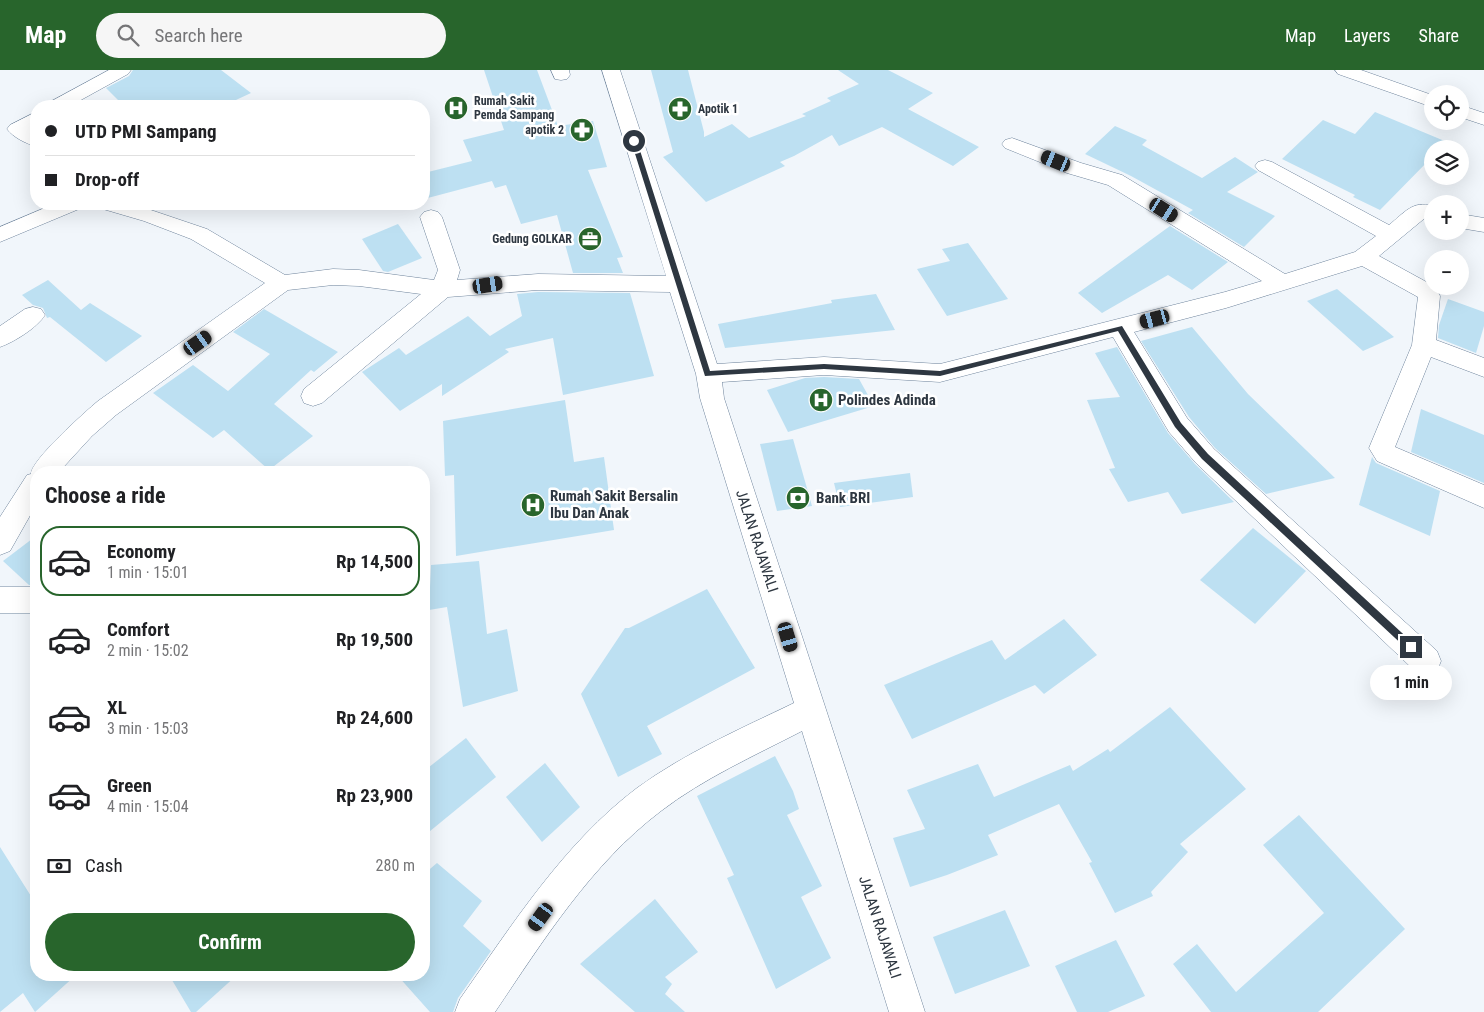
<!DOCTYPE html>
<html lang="en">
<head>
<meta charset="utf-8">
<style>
	:root { --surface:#fff; --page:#f6f6f6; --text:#202124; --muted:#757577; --line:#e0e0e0; --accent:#28652c }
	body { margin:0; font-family:"Roboto Condensed",sans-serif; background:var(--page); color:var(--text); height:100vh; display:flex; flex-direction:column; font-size:19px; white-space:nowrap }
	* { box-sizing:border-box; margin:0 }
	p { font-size:16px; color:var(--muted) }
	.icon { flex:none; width:28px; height:28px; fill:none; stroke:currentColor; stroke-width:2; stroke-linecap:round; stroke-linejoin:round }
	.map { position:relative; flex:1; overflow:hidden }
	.drawer { position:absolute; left:30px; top:396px; width:400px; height:515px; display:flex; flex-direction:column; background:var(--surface); border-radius:20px; box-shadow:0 5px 20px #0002 }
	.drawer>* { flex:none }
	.hud { position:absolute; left:30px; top:30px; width:400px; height:110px; border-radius:20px; box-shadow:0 5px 20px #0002; display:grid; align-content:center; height:110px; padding:0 15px; background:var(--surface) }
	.fabs { position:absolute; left:1424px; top:15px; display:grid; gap:10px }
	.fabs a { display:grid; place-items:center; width:45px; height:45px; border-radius:50%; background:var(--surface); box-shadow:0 5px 20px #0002; font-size:25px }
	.end { position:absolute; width:22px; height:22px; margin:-11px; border:6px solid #2e3741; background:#fff; box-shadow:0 0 0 2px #fff }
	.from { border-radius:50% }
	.bubble { position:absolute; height:35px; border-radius:18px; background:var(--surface); box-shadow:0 5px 20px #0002; font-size:16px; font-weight:700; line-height:35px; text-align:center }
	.car { position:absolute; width:15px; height:30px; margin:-15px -8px; border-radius:6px; box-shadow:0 0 4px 1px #0007; background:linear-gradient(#222 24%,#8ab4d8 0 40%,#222 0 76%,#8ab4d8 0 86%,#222 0) }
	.hud b { display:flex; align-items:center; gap:18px; height:48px; font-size:19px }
	.hud b+b { border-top:1px solid var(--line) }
	.hud i { width:12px; height:12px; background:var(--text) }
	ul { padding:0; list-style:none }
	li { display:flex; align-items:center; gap:15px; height:70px; margin:0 10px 8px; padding:0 5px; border:2px solid transparent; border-radius:20px }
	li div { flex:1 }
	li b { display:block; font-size:19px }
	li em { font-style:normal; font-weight:700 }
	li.selected { border-color:var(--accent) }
	li>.icon { width:45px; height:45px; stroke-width:1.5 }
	h2 { padding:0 15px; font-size:22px; line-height:60px }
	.pay { display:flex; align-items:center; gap:12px; height:55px; padding:0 15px; font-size:19px }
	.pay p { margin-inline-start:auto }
	.cta { display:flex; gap:10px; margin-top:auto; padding:10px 15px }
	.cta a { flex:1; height:58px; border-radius:30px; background:var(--accent); color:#fff; font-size:20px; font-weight:700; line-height:58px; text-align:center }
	header { display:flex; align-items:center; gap:30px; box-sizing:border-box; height:70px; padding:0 25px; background:var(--accent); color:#fff }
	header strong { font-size:24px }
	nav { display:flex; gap:28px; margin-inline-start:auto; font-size:18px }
	.search { width:350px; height:45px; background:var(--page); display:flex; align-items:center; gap:12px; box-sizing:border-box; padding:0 18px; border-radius:28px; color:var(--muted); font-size:19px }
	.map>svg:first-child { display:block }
	.building { fill:#bde0f2 }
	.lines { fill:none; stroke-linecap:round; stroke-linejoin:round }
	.minor-casing { stroke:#6f849c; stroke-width:1 }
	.minor { fill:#fff; fill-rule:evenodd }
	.route { fill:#2e3741 }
	.labels { text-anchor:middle; stroke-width:5; stroke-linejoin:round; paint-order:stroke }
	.far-poi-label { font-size:12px; font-weight:bold; fill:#2e3741; stroke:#fff; text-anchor:start }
	.poi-label { font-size:15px; font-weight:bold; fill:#2e3741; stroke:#fff; text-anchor:start }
	.street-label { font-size:15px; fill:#2e3741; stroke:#fff }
</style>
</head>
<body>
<header>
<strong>Map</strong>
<div class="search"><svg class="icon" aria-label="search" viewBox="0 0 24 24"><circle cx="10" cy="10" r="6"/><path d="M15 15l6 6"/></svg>Search here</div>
<nav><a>Map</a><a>Layers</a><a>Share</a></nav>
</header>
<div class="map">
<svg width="1484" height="942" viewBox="0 0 1484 942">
	<rect width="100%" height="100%" fill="#f1f6fb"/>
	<g class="building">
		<polygon points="133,0 221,0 251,23 223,36 124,36 106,18 129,6"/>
		<polygon points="484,0 537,0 558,56 593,51 607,97 588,100 623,187 617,188 623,203 573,203 557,145 521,154 506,115 495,118 492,111 424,129 424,103 472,91 463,70 504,60"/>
		<polygon points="651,0 688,0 704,62 704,67 732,54 749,68 806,46 802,44 831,31 827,28 859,14 838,0 888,0 933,23 908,39 979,77 953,96 882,57 839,76 832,65 794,86 780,92 785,96 706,132 663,87 673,82"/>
		<polygon points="1375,42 1447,72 1441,79 1432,79 1432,87 1380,140 1353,127 1355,125 1282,89 1323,50 1355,64"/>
		<polygon points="1115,56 1147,70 1142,75 1202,108 1235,87 1258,102 1227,122 1275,146 1244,177 1188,143 1193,140 1131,106 1085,84"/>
		<polygon points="398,154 422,188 388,202 383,201 362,169"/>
		<polygon points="1170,156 1228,192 1192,220 1168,205 1102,243 1078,223"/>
		<polygon points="968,173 1008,229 947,246 917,199 950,191 942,179"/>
		<polygon points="48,210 81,240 90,233 142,266 106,292 50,247 47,248 43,238 33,235 22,225"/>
		<polygon points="1337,219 1394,267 1363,281 1307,231"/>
		<polygon points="538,222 630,223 654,306 563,325 553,268 505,279 509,282 442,326 442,314 400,341 362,302 399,278 406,285 468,246 490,266 522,246 517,224"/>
		<polygon points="876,224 895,260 725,278 718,254 832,233 831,230"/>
		<polygon points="1448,229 1484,242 1484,256 1476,283 1438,268 1439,255"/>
		<polygon points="264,239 338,282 314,302 311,300 274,334 313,366 269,400 224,360 213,368 153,323 193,295 228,321 270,284 233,262"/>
		<polygon points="1192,257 1248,324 1335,408 1266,424 1215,378 1189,347 1141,271"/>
		<polygon points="1117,277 1168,363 1195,394 1234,432 1182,444 1168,422 1128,432 1109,399 1115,398 1087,330 1120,327 1095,283"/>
		<polygon points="824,307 859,309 874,336 788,362 767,320 805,308"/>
		<polygon points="565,330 574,392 604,387 614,460 456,486 454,405 445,406 443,351"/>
		<polygon points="1421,339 1484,365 1484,413 1411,382"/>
		<polygon points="793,369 812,436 777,441 760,374"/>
		<polygon points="1372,387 1376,393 1440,421 1430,466 1359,435"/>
		<polygon points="910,403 913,427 840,437 834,413"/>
		<polygon points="1253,458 1306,501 1255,554 1200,510"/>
		<polygon points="36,466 36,515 29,515 3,491"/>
		<polygon points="479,491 487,564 507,559 518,621 463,637 447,537 429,540 431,495"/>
		<polygon points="707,519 755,598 647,656 662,684 618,707 581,624 625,558 629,558"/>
		<polygon points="1064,549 1097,585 1044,624 1035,615 912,669 884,615 992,570 1005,590"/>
		<polygon points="1170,637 1246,719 1180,774 1188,782 1151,822 1153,826 1115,843 1089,793 1092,792 1059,734 988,765 998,785 947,805 910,817 893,768 925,759 907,720 978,694 994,727 1070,695 1073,701 1108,679 1110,682"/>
		<polygon points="466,668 496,707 424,766 424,701"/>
		<polygon points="775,686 793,721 799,739 787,745 822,816 801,827 831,888 776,919 727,808 734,805 697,726"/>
		<polygon points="545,693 580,737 542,772 506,727"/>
		<polygon points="1299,745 1405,859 1318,942 1211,942 1173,894 1197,874 1236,922 1324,843 1263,775"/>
		<polygon points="0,777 36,834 36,905 76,905 35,942 23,923 0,942"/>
		<polygon points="437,793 482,831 463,856 491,881 458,928 453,942 430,942 397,905 424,905 424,804"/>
		<polygon points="655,829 698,882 665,907 672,914 665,924 685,942 635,942 580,894"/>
		<polygon points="1005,840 1030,896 955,924 933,867"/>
		<polygon points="1116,870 1145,926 1108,942 1077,942 1055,896"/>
		<polygon points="169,905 237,905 196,942 191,942"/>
	</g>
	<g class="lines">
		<g class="minor-casing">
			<g id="minor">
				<polygon points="109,0 131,0 128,4 70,36 48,36 50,32"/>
				<polygon points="551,0 569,0 570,5 567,9 561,10 555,9"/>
				<path d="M602,0H620L717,294L824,287L940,294L1225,222L1262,211L1108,115L1067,103L1005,78L1002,74L1005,70L1012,68L1081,93L1122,105L1285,204L1355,182L1376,166L1258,100L1255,96L1258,92L1265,90L1272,92L1389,155C1404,143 1413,130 1432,136V150L1425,148L1379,186L1432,215L1437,220L1440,226L1436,270L1484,288V307L1431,287L1395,377L1484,415V438L1377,391L1369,378L1412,275L1418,227L1362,196L1226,238L1134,262L1187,348L1214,379L1437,581L1441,591L1437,601L1426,605L1415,601L1196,393L1169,362L1113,267L940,312L824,305L722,312L724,328L925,942H889L802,661C754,686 704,708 661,741C591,794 543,871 495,942H455L460,929C512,855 564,773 637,718C685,683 740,659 794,633L700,328L696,304L670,222L538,220L448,227L322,333L313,336L304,333L301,326L304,319L421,224L359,216L333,215L288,220L116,345L92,366L59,402H36V435L10,481L0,485V447L27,405L31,404C31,390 85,342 98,331L265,213L191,169L144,151L103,139L100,134H133L207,159L285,205L333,199L359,200L434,210L438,200L420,147L424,142L431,140L438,142L442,147L460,200L457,210L538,204L666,206Z"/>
				<polygon points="1335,0 1361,0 1432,25 1432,37 1338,4"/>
				<polygon points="1460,35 1484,43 1484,55 1460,47"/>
				<path d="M36,42V56L31,59L36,62V76C26,74 13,67 7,59L10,55Z"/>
				<polygon points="54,134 82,134 79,139 0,172 0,157"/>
				<polygon points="1460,144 1484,148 1484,162 1460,158"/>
				<path d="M33,237L41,239L45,245C37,258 14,272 0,277V256L25,239Z"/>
				<rect x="0" y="517" width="36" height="26"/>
			</g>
		</g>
		<use href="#minor" class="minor"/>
	</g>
	<polygon class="route" points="634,69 637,71 710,301 824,294 940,301 1122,256 1181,353 1208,384 1414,574 1414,580 1408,580 1202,389 1175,357 1118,261 940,306 824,299 705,306 631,71"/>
	<defs>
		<g id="hospital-disc" transform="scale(1.25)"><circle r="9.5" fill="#28652c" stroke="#fff"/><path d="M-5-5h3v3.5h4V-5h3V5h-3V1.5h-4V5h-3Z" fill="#fff"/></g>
		<g id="pharmacy-disc" transform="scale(1.25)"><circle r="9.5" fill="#28652c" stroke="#fff"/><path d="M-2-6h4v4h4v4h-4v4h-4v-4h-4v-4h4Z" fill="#fff"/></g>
		<g id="office-disc" transform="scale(1.25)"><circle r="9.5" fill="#28652c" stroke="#fff"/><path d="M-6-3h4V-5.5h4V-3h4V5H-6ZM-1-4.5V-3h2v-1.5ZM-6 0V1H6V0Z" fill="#fff"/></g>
		<g id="bank-disc" transform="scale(1.25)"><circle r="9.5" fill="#28652c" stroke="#fff"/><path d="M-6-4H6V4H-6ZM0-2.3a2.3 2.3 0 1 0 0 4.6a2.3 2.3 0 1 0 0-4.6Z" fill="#fff"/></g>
	</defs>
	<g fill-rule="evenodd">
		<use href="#hospital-disc" x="456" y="38"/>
		<use href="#pharmacy-disc" x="680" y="39"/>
		<use href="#pharmacy-disc" x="582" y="60"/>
		<use href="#office-disc" x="590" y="169"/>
		<use href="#hospital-disc" x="821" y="330"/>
		<use href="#bank-disc" x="798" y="428"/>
		<use href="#hospital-disc" x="533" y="435"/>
	</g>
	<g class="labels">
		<g class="far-poi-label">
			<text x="474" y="35">Rumah Sakit<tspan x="474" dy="14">Pemda Sampang</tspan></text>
			<text x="698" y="43">Apotik 1</text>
			<text x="564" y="64" text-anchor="end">apotik 2</text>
			<text x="572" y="173" text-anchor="end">Gedung GOLKAR</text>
		</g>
		<g class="poi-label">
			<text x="838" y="335">Polindes Adinda</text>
			<text x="550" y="431">Rumah Sakit Bersalin<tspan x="550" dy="17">Ibu Dan Anak</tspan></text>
			<text x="816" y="433">Bank BRI</text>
		</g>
		<g class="street-label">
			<text transform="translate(757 471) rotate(72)" y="5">JALAN RAJAWALI</text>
			<text transform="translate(880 857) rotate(72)" y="5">JALAN RAJAWALI</text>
		</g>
	</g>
</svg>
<div class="fabs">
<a><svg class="icon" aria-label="locate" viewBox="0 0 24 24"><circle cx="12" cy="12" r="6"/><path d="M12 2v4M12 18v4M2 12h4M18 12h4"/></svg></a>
<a><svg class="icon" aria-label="layers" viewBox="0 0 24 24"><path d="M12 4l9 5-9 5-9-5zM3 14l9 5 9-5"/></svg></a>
<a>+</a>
<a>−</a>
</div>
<i class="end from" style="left:634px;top:71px"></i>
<i class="end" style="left:1411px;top:577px"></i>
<div class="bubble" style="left:1370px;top:595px;width:82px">1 min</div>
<i class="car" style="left:1056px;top:91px;rotate:292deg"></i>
<i class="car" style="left:1164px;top:140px;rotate:122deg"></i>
<i class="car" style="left:488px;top:215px;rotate:81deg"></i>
<i class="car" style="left:1155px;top:249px;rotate:255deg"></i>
<i class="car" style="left:198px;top:273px;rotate:55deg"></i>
<i class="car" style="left:788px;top:567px;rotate:163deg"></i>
<i class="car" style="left:541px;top:847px;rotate:216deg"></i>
<div class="hud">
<b><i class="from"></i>UTD PMI Sampang</b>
<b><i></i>Drop-off</b>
</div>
<section class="drawer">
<h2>Choose a ride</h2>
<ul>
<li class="selected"><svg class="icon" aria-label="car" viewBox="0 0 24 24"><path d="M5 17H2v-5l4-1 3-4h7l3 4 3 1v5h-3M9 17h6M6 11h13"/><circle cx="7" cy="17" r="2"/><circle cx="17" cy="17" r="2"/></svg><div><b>Economy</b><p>1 min · 15:01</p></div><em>Rp 14,500</em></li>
<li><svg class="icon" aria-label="car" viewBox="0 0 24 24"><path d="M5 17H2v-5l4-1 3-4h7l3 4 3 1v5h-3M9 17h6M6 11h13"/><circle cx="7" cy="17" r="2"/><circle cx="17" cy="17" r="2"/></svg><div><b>Comfort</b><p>2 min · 15:02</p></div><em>Rp 19,500</em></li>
<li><svg class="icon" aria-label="car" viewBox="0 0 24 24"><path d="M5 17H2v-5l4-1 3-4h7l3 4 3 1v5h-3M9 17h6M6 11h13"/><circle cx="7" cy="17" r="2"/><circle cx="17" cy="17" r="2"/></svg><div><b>XL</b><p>3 min · 15:03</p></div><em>Rp 24,600</em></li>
<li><svg class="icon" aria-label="car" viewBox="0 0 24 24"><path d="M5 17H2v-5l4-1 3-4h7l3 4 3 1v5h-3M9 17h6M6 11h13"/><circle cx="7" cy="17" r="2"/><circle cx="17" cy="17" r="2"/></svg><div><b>Green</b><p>4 min · 15:04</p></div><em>Rp 23,900</em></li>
</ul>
<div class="pay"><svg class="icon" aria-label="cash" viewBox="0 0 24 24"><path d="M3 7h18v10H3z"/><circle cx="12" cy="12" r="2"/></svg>Cash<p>280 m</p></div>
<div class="cta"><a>Confirm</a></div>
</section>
</div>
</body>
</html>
